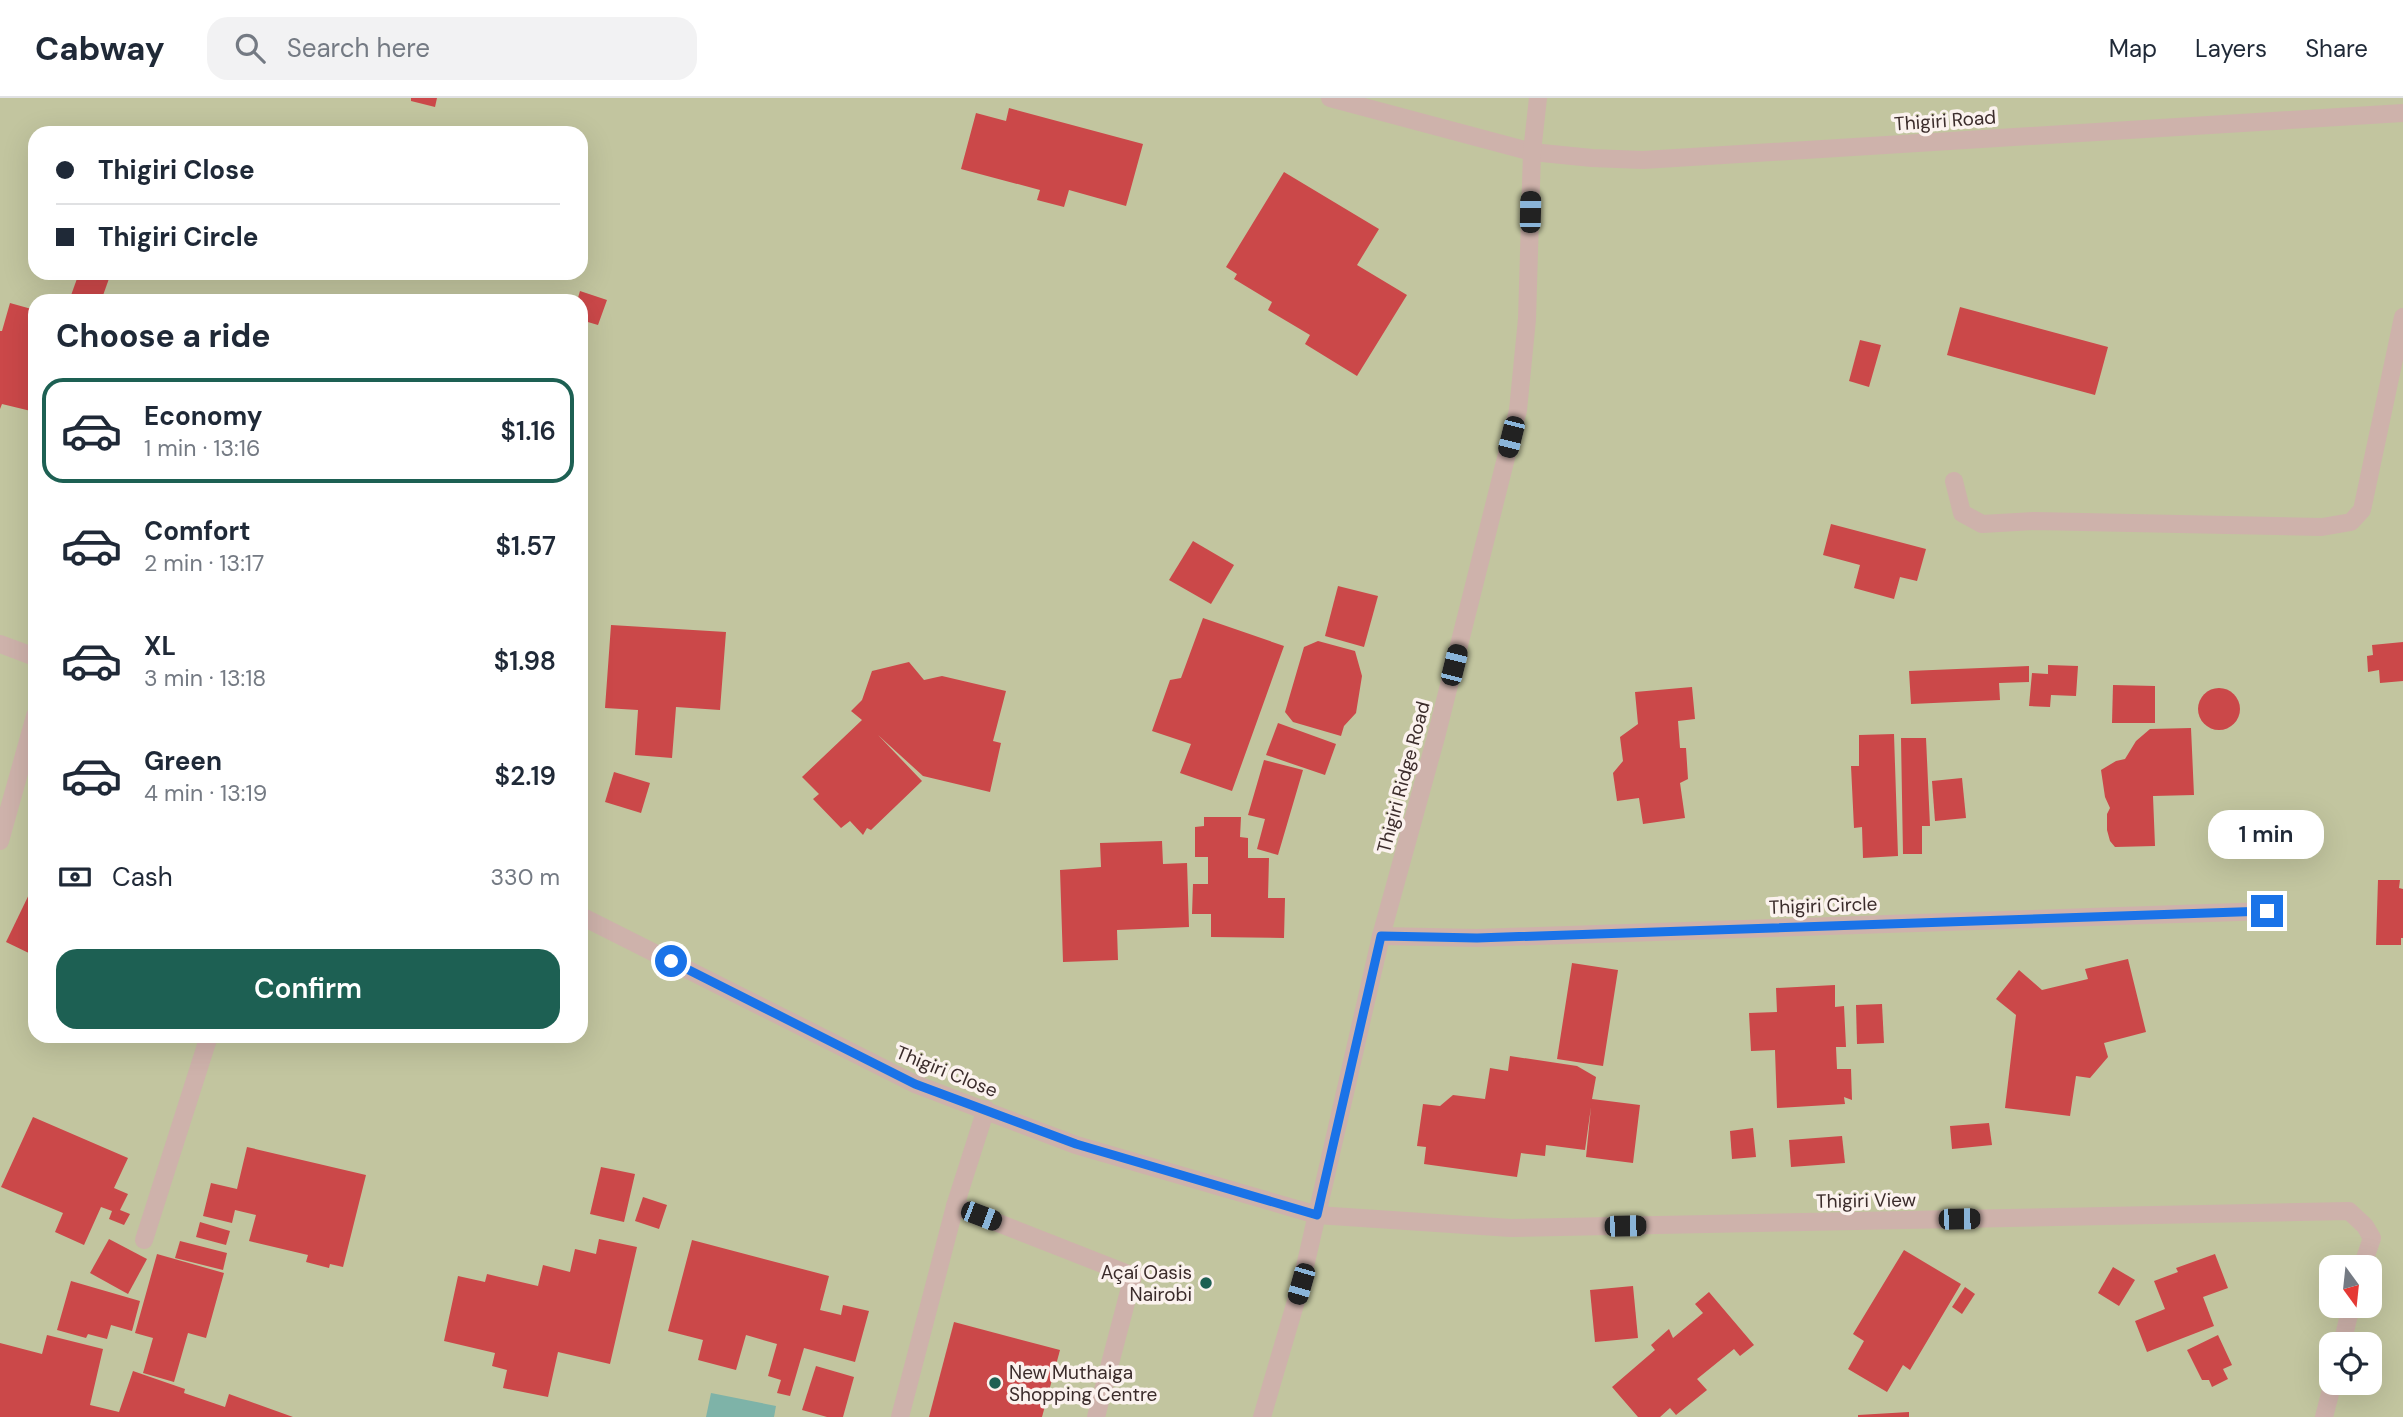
<!DOCTYPE html>
<html lang="en">
<head>
<meta charset="utf-8">
<style>
	:root { --surface:#fff; --page:#f2f2f3; --text:#1f2937; --muted:#747a83; --line:#e0e1e3; --accent:#1d6053 }
	body { margin:0; font-family:"DM Sans",sans-serif; background:var(--page); color:var(--text); height:100vh; display:flex; flex-direction:column; font-size:26px; white-space:nowrap }
	* { box-sizing:border-box; margin:0 }
	p { font-size:23px; color:var(--muted) }
	.icon { flex:none; width:38px; height:38px; fill:none; stroke:currentColor; stroke-width:2; stroke-linecap:round; stroke-linejoin:round }
	.map { position:relative; flex:1; overflow:hidden }
	.panel { position:absolute; left:28px; top:196px; width:560px; height:749px; display:flex; flex-direction:column; background:var(--surface); border-radius:21px; box-shadow:0 7px 28px #0002 }
	.panel>* { flex:none }
	.banner { position:absolute; left:28px; top:28px; width:560px; height:154px; border-radius:21px; box-shadow:0 7px 28px #0002; display:grid; align-content:center; height:154px; padding:0 28px; background:var(--surface) }
	.needle { width:46px; rotate:165deg }
	.controls { position:absolute; left:2319px; top:1157px; display:grid; gap:14px }
	.controls a { display:grid; place-items:center; width:63px; height:63px; border-radius:14px; background:var(--surface); box-shadow:0 7px 28px #0002; font-size:35px }
	.end { position:absolute; width:32px; height:32px; margin:-16px; border:9px solid #1a73e8; background:#fff; box-shadow:0 0 0 4px #fff }
	.from { border-radius:50% }
	.bubble { position:absolute; height:49px; border-radius:21px; background:var(--surface); box-shadow:0 7px 28px #0002; font-size:23px; font-weight:600; line-height:49px; text-align:center }
	.car { position:absolute; width:21px; height:42px; margin:-21px -10px; border-radius:9px; box-shadow:0 0 5px 2px #0007; background:linear-gradient(#222 24%,#8ab4d8 0 40%,#222 0 76%,#8ab4d8 0 86%,#222 0) }
	.banner b { display:flex; align-items:center; gap:24px; height:66px; font-size:26px }
	.banner b+b { border-top:2px solid var(--line) }
	.banner i { width:18px; height:18px; background:var(--text) }
	ul { padding:0; list-style:none }
	li { display:flex; align-items:center; gap:21px; height:105px; margin:0 14px 10px; padding:0 14px; border:4px solid transparent; border-radius:21px }
	li div { flex:1 }
	li b { display:block; font-size:26px }
	li em { font-style:normal; font-weight:600 }
	li.selected { border-color:var(--accent) }
	li>.icon { width:63px; height:63px; stroke-width:1.5 }
	h2 { padding:0 28px; font-size:32px; line-height:84px }
	.pay { display:flex; align-items:center; gap:18px; height:77px; padding:0 28px; font-size:26px }
	.pay p { margin-inline-start:auto }
	.action { display:flex; gap:14px; margin-top:auto; padding:14px 28px }
	.action a { flex:1; height:80px; border-radius:21px; background:var(--accent); color:#fff; font-size:28px; font-weight:600; line-height:80px; text-align:center }
	header { display:flex; align-items:center; gap:42px; box-sizing:border-box; height:98px; padding:0 35px; background:var(--surface); border-bottom:2px solid var(--line) }
	header strong { font-size:33px }
	nav { display:flex; gap:38px; margin-inline-start:auto; font-size:24px }
	.search { width:490px; height:63px; background:var(--page); display:flex; align-items:center; gap:18px; box-sizing:border-box; padding:0 24px; border-radius:21px; color:var(--muted); font-size:26px }
	.map>svg:first-child { display:block }
	.green { fill:#c2c59f; fill-rule:evenodd }
	.water { fill:#7eb3a8 }
	.building { fill:#cb4849 }
	.lines { fill:none; stroke-linecap:round; stroke-linejoin:round }
	.minor { stroke:#ceb2ab; stroke-width:18 }
	.route { stroke:#1a73e8; stroke-width:9 }
	.poi-dot { fill:#1d6053; stroke:#fbf2ee; stroke-width:2.5 }
	.labels { text-anchor:middle; stroke-width:7; stroke-linejoin:round; paint-order:stroke }
	.street-label { font-size:19px; fill:#3b2c2b; stroke:#fbf2ee }
	.poi-label { font-size:19px; fill:#3b2c2b; stroke:#fbf2ee; text-anchor:end }
</style>
</head>
<body>
<header>
<strong>Cabway</strong>
<div class="search"><svg class="icon" aria-label="search" viewBox="0 0 24 24"><circle cx="10" cy="10" r="6"/><path d="M15 15l6 6"/></svg>Search here</div>
<nav><a>Map</a><a>Layers</a><a>Share</a></nav>
</header>
<div class="map">
<svg width="2403" height="1319" viewBox="0 0 2403 1319">
	<rect width="100%" height="100%" fill="#f4e6e0"/>
	<path class="green" d="M0,0H2403V1319H0ZM35,35H581V175H35ZM35,203H581V938H35ZM2331,1169H2370V1208H2331ZM2331,1246H2370V1284H2331Z"/>
	<polygon class="water" points="711,1295 776,1308 774,1319 706,1319"/>
	<g class="building">
		<polygon points="411,0 437,0 435,9 411,3"/>
		<polygon points="1009,10 1143,46 1126,108 1069,92 1064,109 1037,102 1040,92 961,71 976,15 1006,23"/>
		<polygon points="1284,74 1379,131 1357,167 1407,197 1357,278 1305,246 1310,237 1268,212 1272,204 1234,181 1237,176 1226,169"/>
		<polygon points="79,175 111,175 101,203 69,203"/>
		<polygon points="580,193 607,202 598,227 581,222 581,203 577,203"/>
		<polygon points="10,205 35,212 35,314 2,306 0,311 0,233 2,233"/>
		<polygon points="1960,209 2108,249 2095,297 1947,257"/>
		<polygon points="1860,242 1881,247 1869,289 1849,283"/>
		<polygon points="1831,426 1926,451 1917,483 1900,479 1894,501 1854,490 1860,467 1823,457"/>
		<polygon points="1193,443 1234,467 1211,506 1169,482"/>
		<polygon points="1338,488 1378,498 1364,549 1325,538"/>
		<polygon points="1203,520 1284,548 1232,693 1180,675 1191,646 1152,633 1170,582 1181,580"/>
		<polygon points="611,527 726,534 720,612 676,609 672,660 635,657 638,612 605,610"/>
		<polygon points="1318,543 1355,553 1362,578 1356,615 1344,628 1341,638 1293,624 1285,614 1304,549"/>
		<polygon points="2403,544 2403,583 2380,585 2379,572 2368,574 2367,558 2373,557 2372,547"/>
		<polygon points="909,564 924,582 942,578 1006,593 993,643 1001,645 990,694 923,678 878,637 922,683 871,732 867,730 863,737 850,723 841,730 813,701 819,696 802,679 862,622 851,613 862,602 872,573"/>
		<polygon points="2048,567 2078,568 2076,598 2051,597 2050,609 2029,608 2032,575 2048,576"/>
		<polygon points="2029,568 2029,584 1999,585 2000,602 1911,606 1909,573"/>
		<polygon points="2113,587 2155,588 2155,625 2112,625"/>
		<polygon points="1692,589 1695,621 1678,623 1680,650 1686,650 1688,681 1680,685 1685,720 1643,726 1639,700 1617,703 1613,675 1623,663 1620,639 1638,626 1635,594"/>
		<circle cx="2219" cy="611" r="21"/>
		<polygon points="1278,625 1336,646 1325,677 1266,657"/>
		<polygon points="2191,630 2194,697 2153,698 2155,748 2115,749 2110,743 2107,732 2107,716 2110,710 2105,699 2101,672 2116,663 2125,661 2136,643 2150,631"/>
		<polygon points="1894,636 1898,758 1863,760 1862,729 1854,730 1851,668 1859,668 1859,637"/>
		<polygon points="1901,640 1926,640 1930,728 1922,728 1922,756 1903,756"/>
		<polygon points="1264,662 1303,672 1278,757 1257,751 1265,721 1248,717"/>
		<polygon points="614,674 650,685 641,715 605,704"/>
		<polygon points="1962,680 1966,720 1935,723 1932,683"/>
		<polygon points="1204,719 1241,719 1240,739 1248,740 1248,760 1269,760 1268,800 1285,800 1284,840 1211,839 1211,816 1192,816 1193,786 1208,786 1208,759 1195,759 1195,729 1204,728"/>
		<polygon points="1162,743 1163,766 1187,765 1189,829 1117,832 1118,862 1063,864 1060,772 1101,769 1100,745"/>
		<polygon points="2378,782 2400,782 2399,790 2403,791 2403,840 2401,840 2401,847 2376,847"/>
		<polygon points="35,784 35,858 6,844"/>
		<polygon points="2128,861 2146,934 2104,945 2108,959 2090,980 2076,978 2070,1018 2005,1010 2016,917 1996,901 2019,872 2042,892 2088,881 2085,871"/>
		<polygon points="1572,865 1618,872 1603,968 1557,961"/>
		<polygon points="1835,887 1835,909 1844,908 1846,949 1836,949 1837,971 1851,971 1852,1002 1844,999 1845,1006 1777,1010 1775,952 1751,953 1749,915 1777,914 1776,890"/>
		<polygon points="1882,906 1884,945 1857,946 1856,907"/>
		<polygon points="1510,958 1577,968 1596,979 1592,1001 1640,1007 1633,1065 1586,1059 1591,1009 1585,1052 1546,1047 1545,1058 1521,1055 1517,1079 1424,1066 1426,1049 1417,1048 1423,1006 1440,1008 1453,997 1485,1001 1490,970 1508,973"/>
		<polygon points="33,1019 128,1060 114,1090 128,1096 120,1112 130,1116 124,1127 109,1121 112,1113 101,1109 84,1147 55,1134 63,1115 1,1089"/>
		<polygon points="1989,1025 1992,1047 1952,1051 1950,1028"/>
		<polygon points="1753,1030 1756,1059 1732,1061 1730,1033"/>
		<polygon points="1842,1038 1845,1065 1791,1069 1789,1042"/>
		<polygon points="247,1049 366,1077 343,1169 330,1166 329,1170 306,1164 308,1157 249,1143 256,1117 235,1112 232,1125 203,1118 211,1085 237,1091"/>
		<polygon points="601,1069 635,1076 624,1124 590,1116"/>
		<polygon points="643,1099 667,1107 659,1131 635,1123"/>
		<polygon points="200,1124 230,1133 226,1147 196,1139"/>
		<polygon points="109,1141 147,1161 128,1196 90,1175"/>
		<polygon points="599,1141 637,1149 610,1266 558,1254 548,1299 503,1290 507,1272 492,1268 495,1255 444,1243 458,1178 485,1184 487,1176 538,1188 543,1167 570,1174 575,1151 596,1156"/>
		<polygon points="692,1142 829,1178 820,1212 841,1217 843,1207 869,1213 855,1264 804,1250 790,1298 777,1295 781,1282 768,1278 777,1246 746,1237 736,1272 698,1262 703,1242 668,1233"/>
		<polygon points="180,1143 227,1155 223,1172 175,1160"/>
		<polygon points="1904,1152 1961,1186 1910,1272 1903,1267 1887,1294 1848,1271 1864,1243 1853,1236"/>
		<polygon points="157,1156 224,1175 206,1240 188,1235 174,1284 143,1275 153,1240 135,1235"/>
		<polygon points="2215,1156 2228,1190 2203,1199 2214,1228 2147,1254 2135,1223 2165,1211 2154,1183 2178,1174 2176,1170"/>
		<polygon points="2113,1169 2135,1182 2119,1208 2098,1195"/>
		<polygon points="71,1183 140,1203 132,1233 111,1227 107,1241 88,1236 86,1240 57,1232"/>
		<polygon points="1633,1188 1638,1240 1595,1244 1590,1192"/>
		<polygon points="1965,1189 1975,1196 1962,1216 1952,1209"/>
		<polygon points="1709,1194 1754,1247 1740,1258 1734,1251 1697,1281 1707,1292 1676,1317 1670,1310 1660,1319 1638,1319 1612,1289 1655,1252 1651,1247 1669,1231 1673,1240 1703,1215 1695,1206"/>
		<polygon points="954,1224 1060,1252 1042,1319 929,1319"/>
		<polygon points="47,1237 103,1251 90,1307 119,1314 133,1273 185,1291 184,1295 225,1309 229,1296 293,1319 0,1319 0,1245 42,1256"/>
		<polygon points="2218,1237 2232,1267 2223,1271 2228,1281 2212,1289 2209,1282 2202,1282 2187,1252"/>
		<polygon points="816,1268 854,1279 843,1319 827,1319 802,1312"/>
		<polygon points="1909,1314 1909,1319 1858,1319 1858,1317"/>
	</g>
	<g class="lines">
		<g class="minor">
			<polyline points="1330,0 1532,54 1592,60 1643,62 2403,15"/>
			<polyline points="1954,383 1962,415 1982,426 2034,423 2322,429 2351,424 2362,412 2403,219"/>
			<polyline points="0,546 35,559"/>
			<polyline points="0,743 35,618"/>
			<polyline points="581,818 915,986 1076,1047 1317,1117 1511,1130 2349,1113 2365,1128 2372,1140 2362,1169"/>
			<polyline points="1381,838 1477,840 2267,813"/>
			<polyline points="955,1108 1133,1178 1096,1319"/>
			<polyline points="144,1142 209,938"/>
			<polyline points="2342,1246 2351,1208"/>
			<polyline points="900,1319 955,1108 986,1011"/>
			<polyline points="1262,1319 1301,1186 1381,838 1436,639 1518,312 1527,221 1532,54 1538,0"/>
			<polyline points="2324,1319 2333,1284"/>
		</g>
	</g>
	<g class="lines">
		<polyline class="route" points="671,863 915,986 1076,1046 1317,1117 1381,838 1477,840 2267,813"/>
	</g>
	<g class="poi-dot">
		<circle cx="1206" cy="1185" r="7"/>
		<circle cx="995" cy="1285" r="7"/>
	</g>
	<g class="labels">
		<g class="street-label">
			<text transform="translate(1945 22) rotate(-4)" y="7">Thigiri Road</text>
			<text transform="translate(1403 679) rotate(-75)" y="7">Thigiri Ridge Road</text>
			<text transform="translate(1823 807) rotate(-2)" y="7">Thigiri Circle</text>
			<text transform="translate(947 973) rotate(22)" y="7">Thigiri Close</text>
			<text transform="translate(1866 1102) rotate(-1)" y="7">Thigiri View</text>
		</g>
		<g class="poi-label">
			<text x="1192" y="1181">Açaí Oasis<tspan x="1192" dy="22">Nairobi</tspan></text>
			<text x="1009" y="1281" text-anchor="start">New Muthaiga<tspan x="1009" dy="22">Shopping Centre</tspan></text>
		</g>
	</g>
</svg>
<div class="controls">
<a><svg class="needle" viewBox="-14 -14 28 28"><path d="M0-13l5 13h-10z" fill="#e53935"/><path d="M0 13l5-13h-10z" fill="#747a83"/></svg></a>
<a><svg class="icon" aria-label="locate" viewBox="0 0 24 24"><circle cx="12" cy="12" r="6"/><path d="M12 2v4M12 18v4M2 12h4M18 12h4"/></svg></a>
</div>
<i class="end from" style="left:671px;top:863px"></i>
<i class="end" style="left:2267px;top:813px"></i>
<div class="bubble" style="left:2208px;top:712px;width:116px">1 min</div>
<i class="car" style="left:1530px;top:114px;rotate:1deg"></i>
<i class="car" style="left:1511px;top:339px;rotate:194deg"></i>
<i class="car" style="left:1454px;top:567px;rotate:14deg"></i>
<i class="car" style="left:981px;top:1118px;rotate:111deg"></i>
<i class="car" style="left:1959px;top:1121px;rotate:89deg"></i>
<i class="car" style="left:1625px;top:1128px;rotate:89deg"></i>
<i class="car" style="left:1301px;top:1186px;rotate:196deg"></i>
<div class="banner">
<b><i class="from"></i>Thigiri Close</b>
<b><i></i>Thigiri Circle</b>
</div>
<section class="panel">
<h2>Choose a ride</h2>
<ul>
<li class="selected"><svg class="icon" aria-label="car" viewBox="0 0 24 24"><path d="M5 17H2v-5l4-1 3-4h7l3 4 3 1v5h-3M9 17h6M6 11h13"/><circle cx="7" cy="17" r="2"/><circle cx="17" cy="17" r="2"/></svg><div><b>Economy</b><p>1 min · 13:16</p></div><em>$1.16</em></li>
<li><svg class="icon" aria-label="car" viewBox="0 0 24 24"><path d="M5 17H2v-5l4-1 3-4h7l3 4 3 1v5h-3M9 17h6M6 11h13"/><circle cx="7" cy="17" r="2"/><circle cx="17" cy="17" r="2"/></svg><div><b>Comfort</b><p>2 min · 13:17</p></div><em>$1.57</em></li>
<li><svg class="icon" aria-label="car" viewBox="0 0 24 24"><path d="M5 17H2v-5l4-1 3-4h7l3 4 3 1v5h-3M9 17h6M6 11h13"/><circle cx="7" cy="17" r="2"/><circle cx="17" cy="17" r="2"/></svg><div><b>XL</b><p>3 min · 13:18</p></div><em>$1.98</em></li>
<li><svg class="icon" aria-label="car" viewBox="0 0 24 24"><path d="M5 17H2v-5l4-1 3-4h7l3 4 3 1v5h-3M9 17h6M6 11h13"/><circle cx="7" cy="17" r="2"/><circle cx="17" cy="17" r="2"/></svg><div><b>Green</b><p>4 min · 13:19</p></div><em>$2.19</em></li>
</ul>
<div class="pay"><svg class="icon" aria-label="cash" viewBox="0 0 24 24"><path d="M3 7h18v10H3z"/><circle cx="12" cy="12" r="2"/></svg>Cash<p>330 m</p></div>
<div class="action"><a>Confirm</a></div>
</section>
</div>
</body>
</html>
